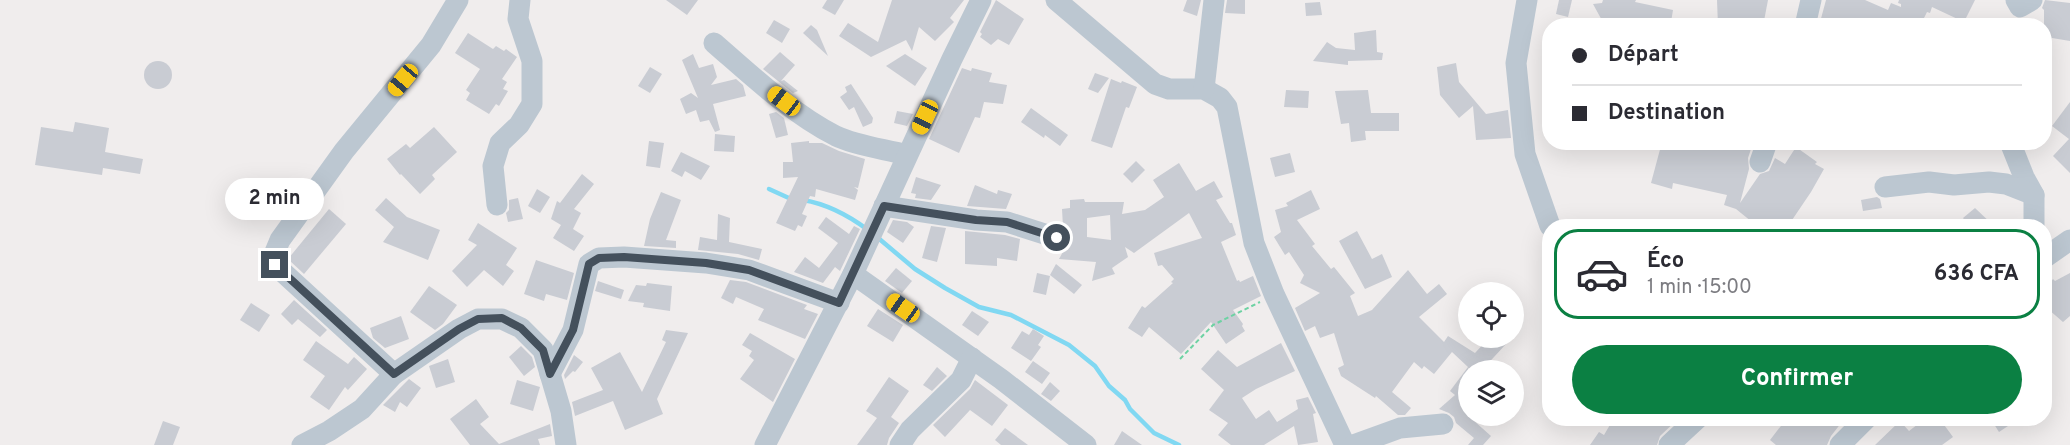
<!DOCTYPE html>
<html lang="fr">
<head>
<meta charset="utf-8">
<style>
	:root { --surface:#fff; --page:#f2f2f3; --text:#2b2b33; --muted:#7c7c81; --line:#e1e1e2; --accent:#0b8043 }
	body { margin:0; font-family:Overpass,sans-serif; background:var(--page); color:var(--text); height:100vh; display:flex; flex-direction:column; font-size:22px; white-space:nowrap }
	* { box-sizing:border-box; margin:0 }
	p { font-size:20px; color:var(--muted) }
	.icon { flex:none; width:33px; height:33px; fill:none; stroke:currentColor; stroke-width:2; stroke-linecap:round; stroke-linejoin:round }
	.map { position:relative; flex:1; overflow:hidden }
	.sheet { position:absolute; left:1542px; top:219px; width:510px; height:207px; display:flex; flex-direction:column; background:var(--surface); border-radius:24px; box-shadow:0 6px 24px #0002 }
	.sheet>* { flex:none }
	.hud { position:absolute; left:1542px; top:18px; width:510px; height:132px; border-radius:24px; box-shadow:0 6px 24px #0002; display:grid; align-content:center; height:132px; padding:0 30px; background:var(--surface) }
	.buttons { position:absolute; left:1458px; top:282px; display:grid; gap:12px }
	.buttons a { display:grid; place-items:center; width:66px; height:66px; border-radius:50%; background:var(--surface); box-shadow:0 6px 24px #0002; font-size:30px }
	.end { position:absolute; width:27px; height:27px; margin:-14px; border:8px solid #44505c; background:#fff; box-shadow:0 0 0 3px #fff }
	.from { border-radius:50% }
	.bubble { position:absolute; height:42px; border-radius:21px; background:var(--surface); box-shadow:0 6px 24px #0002; font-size:20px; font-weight:700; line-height:42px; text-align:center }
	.car { position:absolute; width:18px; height:36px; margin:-18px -9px; border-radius:8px; box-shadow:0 0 4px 2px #0007; background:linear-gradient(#f5c518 24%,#345 0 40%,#f5c518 0 76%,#345 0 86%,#f5c518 0) }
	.hud b { display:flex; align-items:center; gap:21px; height:57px; font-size:22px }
	.hud b+b { border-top:2px solid var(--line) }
	.hud i { width:15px; height:15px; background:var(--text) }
	ul { padding:10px 0 0; list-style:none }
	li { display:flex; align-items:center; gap:18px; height:90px; margin:0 12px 9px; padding:0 18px; border:3px solid var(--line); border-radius:24px }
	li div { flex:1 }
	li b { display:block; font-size:22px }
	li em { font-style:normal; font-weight:700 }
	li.selected { border-color:var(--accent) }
	li>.icon { width:54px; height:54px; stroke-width:1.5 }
	.cta { display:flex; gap:12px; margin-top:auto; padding:12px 30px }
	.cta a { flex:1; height:69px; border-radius:36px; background:var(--accent); color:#fff; font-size:24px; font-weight:700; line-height:69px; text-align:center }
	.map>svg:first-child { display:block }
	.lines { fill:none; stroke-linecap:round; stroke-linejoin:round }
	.stream { stroke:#81d8f2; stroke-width:4.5 }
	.building { fill:#c9ccd3; fill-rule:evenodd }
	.path { stroke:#6dd2a3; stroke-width:2; stroke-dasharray:4.5 3; stroke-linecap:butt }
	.minor { stroke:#bcc7d1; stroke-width:21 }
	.route { stroke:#44505c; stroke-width:8 }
</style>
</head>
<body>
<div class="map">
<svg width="2070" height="445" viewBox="0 0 2070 445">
	<rect width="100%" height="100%" fill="#f0eded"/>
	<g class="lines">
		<g class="stream">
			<polyline points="769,189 791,199"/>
			<path d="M803,200C827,204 848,215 868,230"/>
			<polyline points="877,237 915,269 945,288 979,307 1011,315 1069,345 1095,366 1109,386 1125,400 1130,409 1154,433 1179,445"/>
		</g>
	</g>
	<g class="building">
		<polygon points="666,0 698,0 687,15"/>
		<polygon points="827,0 844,0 835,15 822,8"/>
		<polygon points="892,0 964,0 950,18 954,22 935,41 919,27 912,51 906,40 871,57 839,36 848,23 878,42"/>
		<polygon points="996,0 1024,19 1009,45 998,39 991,45 980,37 982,34 980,32"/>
		<polygon points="1187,0 1201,0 1197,16 1183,11"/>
		<polygon points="1227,0 1245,0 1245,14 1225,13"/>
		<polygon points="1559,0 1572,0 1568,17 1556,14"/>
		<polygon points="1603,0 1636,0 1635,2 1673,10 1671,22 1666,21 1666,26 1634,26 1634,23 1604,24 1593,4 1602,3"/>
		<polygon points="1717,0 1768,0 1763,26 1718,26"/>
		<polygon points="1826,0 1865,0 1888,10 1891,3 1901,7 1901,4 1898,3 1899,0 1975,0 1964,22 1932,7 1930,13 1927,12 1920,26 1819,26"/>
		<polygon points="2045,0 2070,3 2070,41 2052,38 2044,44 2044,10 2042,8"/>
		<polygon points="1320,2 1322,15 1306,16 1305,3"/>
		<polygon points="774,20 790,29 782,43 766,33"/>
		<polygon points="811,25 817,30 828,56 803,33"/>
		<polygon points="1376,30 1377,52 1383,53 1382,60 1348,61 1348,65 1313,61 1327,42 1336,48 1355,50 1354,33"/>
		<polygon points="468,33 493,49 496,46 504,51 506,49 517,57 502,79 507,82 503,89 508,91 499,106 496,104 489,114 466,100 470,93 466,90 480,69 455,53"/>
		<polygon points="780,52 795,65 781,81 784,80 798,91 793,93 763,69"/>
		<polygon points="693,54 699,68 713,64 717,77 711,85 736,79 743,85 746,96 713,104 720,130 715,132 709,120 700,122 696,110 686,114 680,99 691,93 698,98 682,60"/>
		<polygon points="905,54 927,68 915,86 886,66"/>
		<circle cx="158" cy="75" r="14"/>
		<polygon points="1456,63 1459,82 1486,114 1508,110 1511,138 1476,140 1473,106 1459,118 1440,95 1437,67"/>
		<polygon points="650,67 662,74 650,93 638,86"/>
		<polygon points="962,68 971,71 972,68 992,73 989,82 1007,85 1003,104 984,102 980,118 975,117 959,153 929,139"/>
		<polygon points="1095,73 1109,78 1098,93 1088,89"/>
		<polygon points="1111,79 1121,83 1122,81 1137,87 1129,108 1126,107 1112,148 1091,141"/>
		<polygon points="851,84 873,118 872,123 863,127 854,107 849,110 840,97 847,92 845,87"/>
		<polygon points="1286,90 1309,91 1308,108 1284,107"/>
		<polygon points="1368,90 1371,113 1399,113 1399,131 1365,131 1366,140 1351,142 1349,123 1341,124 1335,91"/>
		<polygon points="2070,102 2070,173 2053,156 2069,139 2052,126"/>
		<polygon points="1031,108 1068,135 1060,146 1045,135 1044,138 1021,122"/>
		<polygon points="897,111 913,114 907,126 894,123"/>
		<polygon points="776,112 784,118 788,135 776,138 769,114"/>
		<polygon points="75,122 109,128 105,152 143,159 140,174 103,168 102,175 35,165 41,127 73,132"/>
		<polygon points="434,127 457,152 432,175 435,179 420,194 401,174 400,175 387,159 406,144 410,148"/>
		<polygon points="715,134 735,136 734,152 714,151"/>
		<polygon points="649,141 664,143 660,168 646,166"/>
		<polygon points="809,141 809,143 822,143 839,151 865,159 858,188 854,187 858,190 855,200 816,189 815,197 810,196 802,214 807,216 802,227 798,225 795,231 776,223 798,177 783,178 783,162 793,162 791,143"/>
		<polygon points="1662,142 1739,142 1752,146 1748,158 1749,169 1740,203 1760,174 1769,171 1775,158 1785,164 1796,147 1817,162 1815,164 1824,169 1811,192 1788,226 1757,226 1736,209 1724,205 1727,195 1673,183 1672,189 1651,183"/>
		<polygon points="681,152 710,166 701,180 685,171 682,177 671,171"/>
		<polygon points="1290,153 1295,172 1275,177 1270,158"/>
		<polygon points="1136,161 1145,170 1132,183 1123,174"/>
		<path d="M1179,163L1196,191L1214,181L1223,197L1216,200L1230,223H1232L1236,235L1221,242L1237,281L1239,280L1240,282L1253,276L1261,296L1233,310L1243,324L1242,326L1245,331L1226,344L1211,322L1181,354L1149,327L1142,337L1128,328L1142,306L1145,308L1173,283L1171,282L1174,279L1162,265L1158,266L1154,253L1202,238L1189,213L1134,253L1125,247L1128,257L1112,268L1115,274L1092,281L1096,262L1059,259L1069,241V235L1063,227L1062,209L1070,208V200L1084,199L1085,202H1124L1122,214L1145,210L1164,197L1153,180ZM1110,215L1111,240L1087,237V218Z"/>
		<polygon points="582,174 594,184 574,209 581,213 573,229 584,236 574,251 553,238 561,225 551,219 557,201 560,203"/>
		<polygon points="916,177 941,185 931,200 915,198 916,194 911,193"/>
		<polygon points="975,185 997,194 998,190 1012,194 1006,209 967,206"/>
		<polygon points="537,189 550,197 540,213 528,206"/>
		<polygon points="1311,190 1320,209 1297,220 1315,244 1312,246 1331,269 1334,267 1355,293 1350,296 1358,316 1372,310 1408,270 1427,294 1439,284 1447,294 1419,317 1444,342 1448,336 1475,353 1489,338 1499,338 1506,344 1482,370 1472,370 1468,368 1468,416 1476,417 1473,420 1491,436 1483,445 1468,445 1474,438 1456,423 1454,417 1449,413 1439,409 1455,395 1450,391 1468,367 1452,352 1434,374 1424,366 1422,369 1414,362 1392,392 1411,408 1405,415 1398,415 1376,396 1375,398 1341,376 1338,368 1344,365 1334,333 1320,338 1315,326 1305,331 1295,308 1320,293 1300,283 1304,275 1289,252 1285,255 1274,237 1281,232 1275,210 1288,206 1286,203"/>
		<polygon points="661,192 681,200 666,240 676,241 676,248 644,246 650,219"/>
		<polygon points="1877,197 1880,199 1882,208 1863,211 1861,200"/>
		<polygon points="386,198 407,217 440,230 428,260 383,242 394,227 375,210"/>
		<polygon points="518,198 523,219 508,222 506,213 509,210 509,200"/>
		<polygon points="1975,208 1994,226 1969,226 1963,218"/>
		<polygon points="329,209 346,224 304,274 288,259"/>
		<polygon points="718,214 730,218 729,242 762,249 759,260 738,254 698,250 700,237 717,240"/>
		<polygon points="826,217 849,234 854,226 860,229 840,271 835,267 823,283 794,272 805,257 819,268 838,243 818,228"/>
		<polygon points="893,220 907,222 914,227 903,243 887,232"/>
		<polygon points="478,223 517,248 506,265 514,271 503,286 484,270 467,287 452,271 477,245 468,240"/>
		<polygon points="931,226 946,228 937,262 922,258"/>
		<polygon points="965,231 1005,235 1020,239 1017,261 997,258 997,266 965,264"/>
		<polygon points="1357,231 1372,259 1382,254 1392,277 1365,289 1339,241"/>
		<polygon points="536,260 574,273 567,300 546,294 544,301 524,294"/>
		<polygon points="1056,264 1082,285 1074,294 1050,275"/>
		<polygon points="896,268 912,281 902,293 885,281"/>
		<polygon points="1037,273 1050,276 1046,295 1033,292"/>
		<polygon points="2070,273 2070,316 2063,322 2048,309 2051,302 2044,295 2044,291 2053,279 2055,281"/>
		<polygon points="730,280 746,282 807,305 804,309 818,314 805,339 758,320 764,309 736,297 733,304 721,298"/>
		<polygon points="598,281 624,290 621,299 595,291"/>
		<polygon points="647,283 672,286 670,311 643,307 644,303 628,301 636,285 646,286"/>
		<polygon points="429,286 457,305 443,324 435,330 410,312"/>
		<polygon points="294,300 327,330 320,337 298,319 292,325 281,314"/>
		<polygon points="251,303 270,315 259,332 240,320"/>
		<polygon points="878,309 903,325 893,342 867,326"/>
		<polygon points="972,311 989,322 978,336 962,325"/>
		<polygon points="401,316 409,339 385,348 373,338 370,328"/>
		<polygon points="1033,329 1044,336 1038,345 1041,347 1031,361 1011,348 1022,331 1029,335"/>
		<polygon points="666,330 688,333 657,399 663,414 625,430 613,401 575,416 572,402 603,390 591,368 620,352 642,392 666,342 662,340"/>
		<polygon points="750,333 795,359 773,402 740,379 754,360 749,356 752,351 742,345"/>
		<polygon points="316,341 348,364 354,357 367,369 348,390 345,387 329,410 310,397 325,376 303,360"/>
		<polygon points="1281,343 1295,371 1256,389 1242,398 1256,419 1269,410 1277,422 1298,409 1296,400 1308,397 1316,413 1313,414 1318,442 1298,445 1294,426 1264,445 1231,445 1218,435 1228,423 1209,410 1224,390 1201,369 1218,350 1237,367"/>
		<polygon points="521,346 532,357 535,367 524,376 509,357"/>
		<polygon points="574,355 583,362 575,372 573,371 565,379 564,375"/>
		<polygon points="448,359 455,382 436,388 429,366"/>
		<polygon points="1033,361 1050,373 1042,384 1025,372"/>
		<polygon points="937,367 947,376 932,391 923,385"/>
		<polygon points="889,377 909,391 891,417 899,423 889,438 887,445 857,445 877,418 866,411"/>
		<polygon points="409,379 421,388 407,407 400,402 395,412 383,405"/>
		<polygon points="517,380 540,387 533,411 510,404"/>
		<polygon points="975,380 1008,405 992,426 970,410 945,437 933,425 970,389"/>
		<polygon points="1050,382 1060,391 1051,401 1041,394"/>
		<polygon points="476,399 489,417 480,424 499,444 550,424 552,436 538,439 540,445 470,445 450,419"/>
		<polygon points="1614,418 1679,418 1660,436 1657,445 1590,445 1599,432 1604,435"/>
		<polygon points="1787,418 1845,418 1831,436 1827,445 1776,445 1770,440"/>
		<polygon points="1926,418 1939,418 1953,437 1942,445 1875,445 1900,421 1909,431"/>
		<polygon points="1990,418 2020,418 1999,432"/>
		<polygon points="163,421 180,427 173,445 154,445"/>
		<polygon points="1005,428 1028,445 1001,445 995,440"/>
		<polygon points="1122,431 1142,445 1114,445"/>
	</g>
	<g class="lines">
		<polyline class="path" points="1180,359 1213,325 1260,302"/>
		<g class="minor">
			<polyline points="458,0 431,45 344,151 280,240 275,252 275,265 394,374 459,329 478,319 502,319 521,328 543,350 561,411 566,445"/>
			<polyline points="1056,0 1155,84 1169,89 1204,89 1220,98 1227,107 1254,243 1274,294 1345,445"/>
			<polyline points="1527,0 1516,63 1525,154 1550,226"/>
			<polyline points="2016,0 2020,7 2032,0"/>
			<polyline points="1805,26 1811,0"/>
			<path d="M714,43C752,76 791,113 836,136C857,146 885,149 907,155"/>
			<polyline points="1204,89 1214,0"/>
			<polyline points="2010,142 2024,177 2034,195 2034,226"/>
			<polyline points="1760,162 1767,142"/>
			<polyline points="1885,187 1929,182 1954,185 1989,182 2006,184 2034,195"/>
			<polyline points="497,205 493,166 500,143 519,125 532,104 532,61 518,19 520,0"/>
			<polyline points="884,206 976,220 1007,222 1057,238"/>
			<polyline points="2044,258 2070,240"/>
			<polyline points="853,274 1001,379 1086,445"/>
			<polyline points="550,374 573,330 589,264 599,258 624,257 706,263 749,270 839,303"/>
			<polyline points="302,445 329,431 362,409 394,374"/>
			<polyline points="765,445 853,274 952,59 981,0"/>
			<polyline points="900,445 910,430 961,380 972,358"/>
			<polyline points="1353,445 1400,428 1443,424"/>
			<polyline points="1669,445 1698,418"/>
			<polyline points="1840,445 1867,418"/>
		</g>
	</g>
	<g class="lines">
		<polyline class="route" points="275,265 394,374 459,329 478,319 502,318 521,328 543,350 550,374 573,330 589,264 599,258 624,257 706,263 749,270 839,303 884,206 976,220 1007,222 1057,238"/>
	</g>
</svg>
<div class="buttons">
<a><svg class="icon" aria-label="locate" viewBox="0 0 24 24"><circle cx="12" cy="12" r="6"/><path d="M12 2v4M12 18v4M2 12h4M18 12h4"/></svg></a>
<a><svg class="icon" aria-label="layers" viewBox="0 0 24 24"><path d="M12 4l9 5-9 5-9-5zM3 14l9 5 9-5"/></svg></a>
</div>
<i class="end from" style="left:1057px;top:238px"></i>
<i class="end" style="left:275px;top:265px"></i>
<div class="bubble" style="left:225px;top:178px;width:99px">2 min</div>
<i class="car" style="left:403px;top:80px;rotate:220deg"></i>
<i class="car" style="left:784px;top:101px;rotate:307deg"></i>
<i class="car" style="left:925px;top:117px;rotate:205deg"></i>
<i class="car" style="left:903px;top:308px;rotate:305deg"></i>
<div class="hud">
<b><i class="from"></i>Départ</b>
<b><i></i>Destination</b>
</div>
<section class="sheet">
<ul>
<li class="selected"><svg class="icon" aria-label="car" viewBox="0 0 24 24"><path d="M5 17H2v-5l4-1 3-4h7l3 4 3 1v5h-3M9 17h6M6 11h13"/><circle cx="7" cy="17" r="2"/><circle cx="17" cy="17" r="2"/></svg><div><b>Éco</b><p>1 min · 15:00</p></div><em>636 CFA</em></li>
</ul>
<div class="cta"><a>Confirmer</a></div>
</section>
</div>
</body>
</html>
